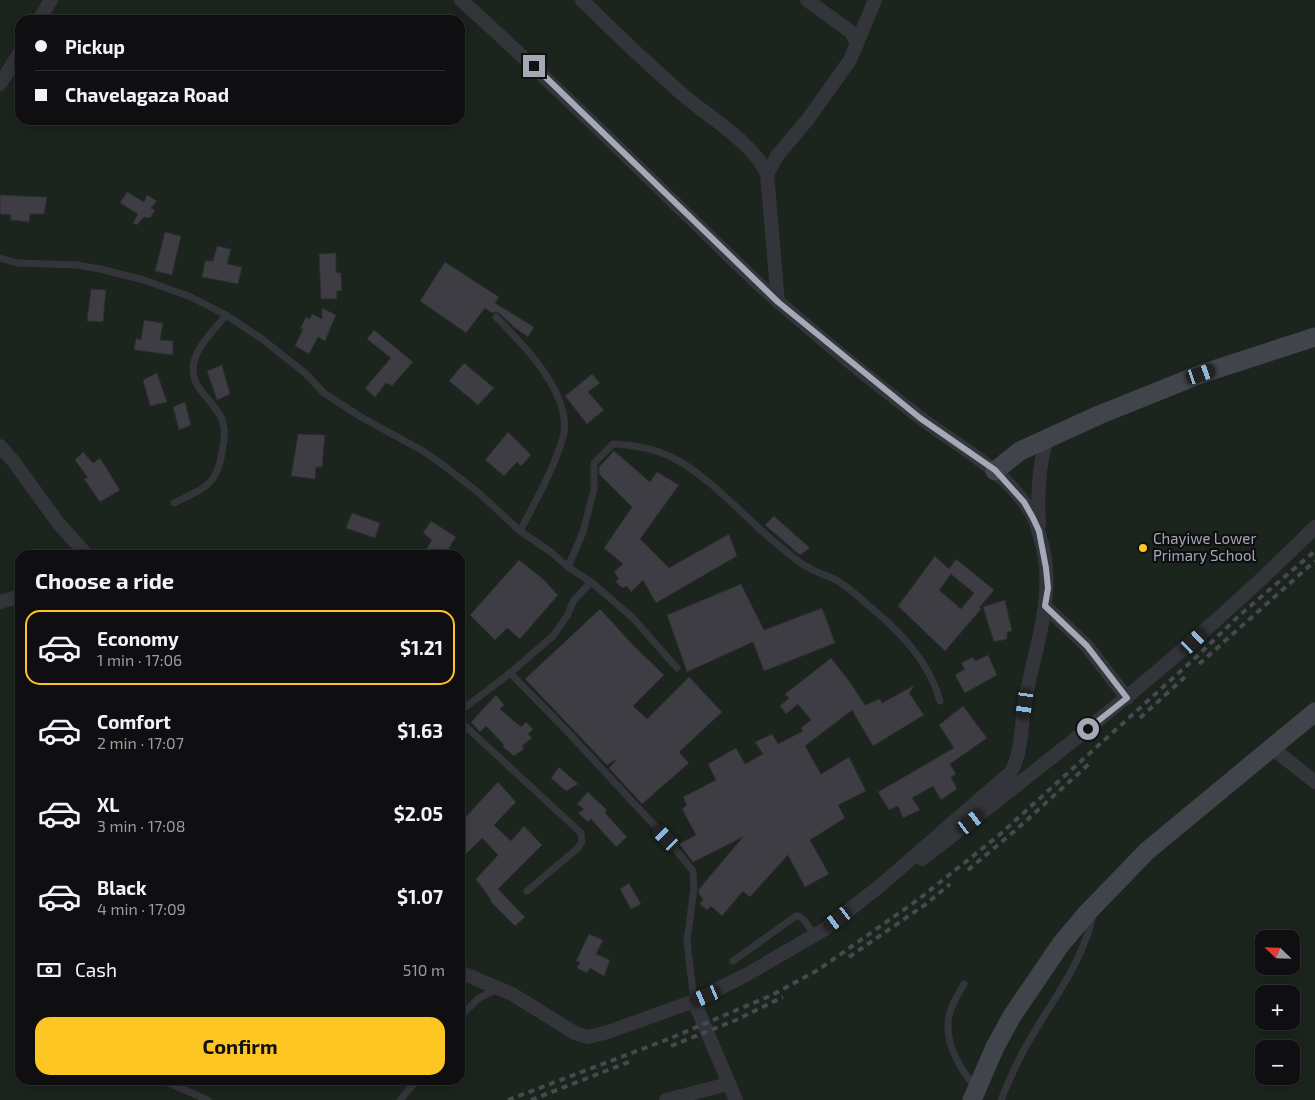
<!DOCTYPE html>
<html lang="en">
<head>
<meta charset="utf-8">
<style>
	:root { --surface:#0f0e10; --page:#181719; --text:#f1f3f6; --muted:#9b9c9f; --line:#2f2e30; --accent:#fec623 }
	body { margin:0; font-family:"Exo 2",sans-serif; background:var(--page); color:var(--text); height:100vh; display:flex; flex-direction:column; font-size:19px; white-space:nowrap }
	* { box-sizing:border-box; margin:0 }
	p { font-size:16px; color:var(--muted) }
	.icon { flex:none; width:28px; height:28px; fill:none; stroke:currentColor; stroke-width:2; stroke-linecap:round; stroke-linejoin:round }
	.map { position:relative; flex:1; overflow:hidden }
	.sheet { position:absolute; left:15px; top:550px; width:450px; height:535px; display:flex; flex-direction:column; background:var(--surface); border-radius:15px; box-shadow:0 2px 12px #0003,0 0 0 1px var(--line) }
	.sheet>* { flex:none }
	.hud { position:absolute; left:15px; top:15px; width:450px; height:110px; border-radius:15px; box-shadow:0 2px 12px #0003,0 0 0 1px var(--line); display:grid; align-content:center; height:110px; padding:0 20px; background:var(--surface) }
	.needle { width:32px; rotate:293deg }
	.fabs { position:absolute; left:1255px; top:930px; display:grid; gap:10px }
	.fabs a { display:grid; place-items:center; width:45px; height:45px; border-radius:10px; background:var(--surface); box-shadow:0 2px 12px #0003,0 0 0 1px var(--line); font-size:25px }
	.end { position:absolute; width:22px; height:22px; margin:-11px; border:6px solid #a4a8b7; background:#111; box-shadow:0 0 0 2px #111 }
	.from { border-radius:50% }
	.car { position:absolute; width:15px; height:30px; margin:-15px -8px; border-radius:6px; box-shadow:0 0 4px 1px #0007; background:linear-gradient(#222 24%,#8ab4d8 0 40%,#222 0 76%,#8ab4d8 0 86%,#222 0) }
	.hud b { display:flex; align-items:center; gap:18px; height:48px; font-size:19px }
	.hud b+b { border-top:1px solid var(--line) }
	.hud i { width:12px; height:12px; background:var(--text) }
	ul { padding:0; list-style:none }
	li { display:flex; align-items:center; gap:15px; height:75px; margin:0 10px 8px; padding:0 10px; border:2px solid transparent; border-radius:15px }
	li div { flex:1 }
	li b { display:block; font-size:19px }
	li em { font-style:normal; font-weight:700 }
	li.selected { border-color:var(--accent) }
	li>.icon { width:45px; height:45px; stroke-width:1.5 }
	h2 { padding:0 20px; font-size:22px; line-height:60px }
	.pay { display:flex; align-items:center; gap:12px; height:55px; padding:0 20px; font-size:19px }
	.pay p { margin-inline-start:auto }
	.action { display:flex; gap:10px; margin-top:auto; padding:10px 20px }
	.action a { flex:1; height:58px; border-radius:15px; background:var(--accent); color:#111; font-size:20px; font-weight:700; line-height:58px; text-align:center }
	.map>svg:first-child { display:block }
	.green { fill:#1b241d; fill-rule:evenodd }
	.building { fill:#3e3d43; stroke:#2e2d32; fill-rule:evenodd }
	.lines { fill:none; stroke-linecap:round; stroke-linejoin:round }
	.lane { stroke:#34353b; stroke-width:7 }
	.street { stroke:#34353b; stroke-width:14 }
	.secondary { stroke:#42444b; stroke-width:19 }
	.rail { stroke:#474950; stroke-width:4; stroke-dasharray:6 5; stroke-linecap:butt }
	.route { stroke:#a4a8b7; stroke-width:6 }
	.poi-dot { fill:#fec623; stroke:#0f0f10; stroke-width:2 }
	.labels { text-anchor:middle; stroke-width:4.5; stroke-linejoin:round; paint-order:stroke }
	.poi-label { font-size:15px; fill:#a4a8b7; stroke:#0f0f10; text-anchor:start }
</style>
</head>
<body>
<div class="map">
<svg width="1315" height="1100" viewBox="0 0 1315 1100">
	<rect width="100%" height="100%" fill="#141315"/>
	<path class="green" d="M0,0H1315V1100H0ZM20,20H460V120H20ZM20,555H460V1080H20ZM1264,939H1291V966H1264ZM1264,994H1291V1021H1264ZM1264,1049H1291V1076H1264Z"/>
	<g class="building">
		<polygon points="127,192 144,202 147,195 157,201 151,208 155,210 150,218 144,217 137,225 133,223 138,214 120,203"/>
		<polygon points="0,195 47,197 44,214 30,214 29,222 10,220 11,215 0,214"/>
		<polygon points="165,232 181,236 172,275 155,271"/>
		<polygon points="217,246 231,249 227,264 242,267 238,284 202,277 205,261 213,261"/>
		<polygon points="336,253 336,272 341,273 342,291 337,291 337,299 321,299 319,254"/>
		<polygon points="445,262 499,297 495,303 534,327 528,337 514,327 499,313 495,312 492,313 485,308 466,333 420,301"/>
		<polygon points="91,289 106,290 103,322 87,321"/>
		<polygon points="322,308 336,315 325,341 318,337 309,354 295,346 303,329 300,329 306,317 310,319 312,314 322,319"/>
		<polygon points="144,320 163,323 160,340 173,341 173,355 134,350 136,338 141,340"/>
		<polygon points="374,330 413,362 392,386 386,383 375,397 365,388 391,358 367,339"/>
		<polygon points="464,363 494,388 478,405 449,381"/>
		<polygon points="222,365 230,394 217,400 207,371"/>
		<polygon points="157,373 167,402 150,406 143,380"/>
		<polygon points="592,374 600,383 588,392 604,410 587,424 565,396"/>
		<polygon points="185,402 191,425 179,430 173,407"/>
		<polygon points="508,432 531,455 521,466 517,462 504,476 485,460"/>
		<polygon points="298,434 325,435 322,467 316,467 315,479 291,476"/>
		<polygon points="614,451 650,482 657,472 679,485 640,539 669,568 729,534 737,556 656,603 643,580 631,592 627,586 622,588 615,581 619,579 614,572 623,564 604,548 632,507 599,474 599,467"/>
		<polygon points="83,452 93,463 100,458 120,490 100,502 84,479 88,478 75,460"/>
		<polygon points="352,513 380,523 375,538 346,528"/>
		<polygon points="774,516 810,548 800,555 765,525"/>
		<polygon points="431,521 456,537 449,548 458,555 423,555 432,540 423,533"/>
		<path d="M935,556L949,569L956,559L994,590L979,608H982L945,651L898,606ZM951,574L974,593L961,609L939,590Z"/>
		<polygon points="519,560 543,579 558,595 520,639 507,628 495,640 470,615"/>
		<polygon points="741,584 764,630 822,608 835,643 764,671 753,642 687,672 667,615"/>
		<polygon points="1005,600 1012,631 1007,632 1007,639 994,642 983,607"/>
		<polygon points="600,609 632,644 664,675 633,706 647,719 689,677 722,712 679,752 689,763 642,804 609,768 616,761 615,760 607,765 525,679"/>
		<polygon points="988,655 997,675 965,693 955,675 965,669 961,663 973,657 975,661"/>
		<polygon points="831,658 850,682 865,705 880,699 882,703 915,685 909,693 924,715 873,746 852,710 805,746 821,774 849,757 866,791 838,805 845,818 810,840 829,874 805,887 788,855 750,897 743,891 722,916 711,906 707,910 700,904 703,899 699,894 699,889 743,837 693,862 679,844 696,835 682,809 687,805 683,797 716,780 708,764 736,748 745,764 763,754 755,742 772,734 778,744 803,731 801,728 811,720 798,704 786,714 780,706 789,698 785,694"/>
		<polygon points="496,695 504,705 500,709 521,727 526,722 533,729 528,734 532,738 522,746 524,749 514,756 503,747 504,745 486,726 480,732 471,722"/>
		<polygon points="963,706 987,738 950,764 956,774 951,777 957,789 941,800 933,786 912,798 920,810 903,818 898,806 889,810 878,792 954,748 939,725"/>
		<polygon points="559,767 578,784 566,791 551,778"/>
		<polygon points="498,782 516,802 494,825 511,841 524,826 542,845 498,889 525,917 515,926 490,901 491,900 476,879 498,855 482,838 460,860 460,823"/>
		<polygon points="588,792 607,810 605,813 627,837 616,847 591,819 588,822 578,813 584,809 577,804"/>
		<polygon points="629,883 641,904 631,909 620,889"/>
		<polygon points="589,934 603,940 596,954 610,960 604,976 590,968 587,973 577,968 580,962 576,961"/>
	</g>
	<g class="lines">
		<g class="lane">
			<polyline points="0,258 18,263 77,265 100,269 144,280 191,297 226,315 262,339 305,373 324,393 361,417 423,451 443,465 479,493 520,531 551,552 568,567 591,582 574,600 567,616 553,636 510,673 463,709 461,717 462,723 581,833 582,842 578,848 527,891"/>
			<path d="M496,317C523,344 570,392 564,433C563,441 559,448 557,455C547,482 533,506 520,531"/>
			<path d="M174,503C207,487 218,485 223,446C225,438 225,428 222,419C215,403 193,389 193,370C193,348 214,331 226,315"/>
			<path d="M568,567L583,532L591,501L594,489V463L613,444C632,445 653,448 671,457C711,476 748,522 783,549C791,556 801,564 811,569C820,574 830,576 838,581C849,588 859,597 868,605C899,631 929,660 940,701"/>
			<polyline points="591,582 632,617 677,668"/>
			<polyline points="510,673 566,730 666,838 693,871 694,888 687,942 694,1001"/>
			<polyline points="733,961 796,916 799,916 804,920 814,935"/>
			<path d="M964,984C958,994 951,1005 949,1016C944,1042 960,1069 976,1088"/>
			<polyline points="460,1017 479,998 497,989"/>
			<polyline points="162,1080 208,1100"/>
			<polyline points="400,1100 417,1080"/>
			<path d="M1001,1100C1009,1080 1018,1060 1029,1041C1052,1001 1083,962 1093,915"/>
		</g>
		<g class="street">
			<path d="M582,0C614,32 647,63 682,94C707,116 754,143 767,174L778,302"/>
			<polyline points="807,0 851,32 857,44"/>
			<polyline points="39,20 51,0"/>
			<polyline points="0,84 20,52"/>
			<polyline points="767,174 777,156 808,119 850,60 875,0"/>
			<polyline points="0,446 14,462 59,524 87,555"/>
			<path d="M1039,525C1037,495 1038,467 1047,438"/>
			<polyline points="0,602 20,596"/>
			<polyline points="1045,606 1087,646 1127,698"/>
			<polyline points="1272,748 1315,782"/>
			<path d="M922,859C1058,754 1193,649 1315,527"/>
			<path d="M460,972L512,994L575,1033L588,1037L608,1032L694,1001L746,975L825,929L881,885L1011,772C1022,753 1021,728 1024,706C1033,653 1055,602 1043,548C1040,538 1038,528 1034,518C1009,471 958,447 918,416C871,380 826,343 781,304C747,275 716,242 683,211C610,140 537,68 461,0"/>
			<polyline points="694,1001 736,1100"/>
			<polyline points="666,1100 728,1084"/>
		</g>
		<g class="secondary">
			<polyline points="995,471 1020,451 1099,415 1201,374 1315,337"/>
			<polyline points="972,1100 995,1047 1012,1016 1061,944 1088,912 1147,851 1315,712"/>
		</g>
		<g class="rail">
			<polyline points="1199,664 1315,561"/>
			<polyline points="1140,718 1185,677"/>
			<polyline points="968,870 1017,829 1090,763"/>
			<polyline points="849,957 926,904 950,884"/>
			<polyline points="671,1046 736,1020 783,997"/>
			<polyline points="508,1100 671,1038 772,995 818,970 919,899 998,836 1193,660 1241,614 1315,551"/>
			<polyline points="531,1100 629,1062"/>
		</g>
	</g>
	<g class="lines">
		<polyline class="route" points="534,66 778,302 920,418 995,470 1024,502 1033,518 1039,531 1046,568 1048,588 1045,606 1087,646 1127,698 1088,729"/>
	</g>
	<circle class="poi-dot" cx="1143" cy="548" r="5"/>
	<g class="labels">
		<g class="poi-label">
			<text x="1153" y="544">Chayiwe Lower<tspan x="1153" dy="17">Primary School</tspan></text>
		</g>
	</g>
</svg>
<div class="fabs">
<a><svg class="needle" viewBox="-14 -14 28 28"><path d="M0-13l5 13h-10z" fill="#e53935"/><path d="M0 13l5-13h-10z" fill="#9b9c9f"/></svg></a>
<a>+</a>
<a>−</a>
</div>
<i class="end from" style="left:1088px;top:729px"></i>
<i class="end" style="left:534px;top:66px"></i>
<i class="car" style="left:1201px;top:374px;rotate:71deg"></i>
<i class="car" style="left:1194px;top:641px;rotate:47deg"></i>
<i class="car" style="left:1025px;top:704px;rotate:188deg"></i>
<i class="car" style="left:971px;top:822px;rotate:52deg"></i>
<i class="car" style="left:666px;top:838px;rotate:316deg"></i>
<i class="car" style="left:838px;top:919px;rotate:233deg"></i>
<i class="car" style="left:706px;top:996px;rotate:247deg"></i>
<div class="hud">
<b><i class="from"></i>Pickup</b>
<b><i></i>Chavelagaza Road</b>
</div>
<section class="sheet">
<h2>Choose a ride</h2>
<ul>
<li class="selected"><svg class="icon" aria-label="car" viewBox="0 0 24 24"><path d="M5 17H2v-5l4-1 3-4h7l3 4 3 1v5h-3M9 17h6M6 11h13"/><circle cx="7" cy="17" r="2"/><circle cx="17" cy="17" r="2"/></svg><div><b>Economy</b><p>1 min · 17:06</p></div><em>$1.21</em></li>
<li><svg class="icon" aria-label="car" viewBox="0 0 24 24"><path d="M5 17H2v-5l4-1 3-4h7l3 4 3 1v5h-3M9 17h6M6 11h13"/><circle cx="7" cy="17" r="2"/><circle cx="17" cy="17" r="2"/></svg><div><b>Comfort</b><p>2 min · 17:07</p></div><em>$1.63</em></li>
<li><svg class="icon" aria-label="car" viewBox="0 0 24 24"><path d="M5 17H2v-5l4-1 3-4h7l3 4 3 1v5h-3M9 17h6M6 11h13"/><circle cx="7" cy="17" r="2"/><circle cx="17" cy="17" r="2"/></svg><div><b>XL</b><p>3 min · 17:08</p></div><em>$2.05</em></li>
<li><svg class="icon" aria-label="car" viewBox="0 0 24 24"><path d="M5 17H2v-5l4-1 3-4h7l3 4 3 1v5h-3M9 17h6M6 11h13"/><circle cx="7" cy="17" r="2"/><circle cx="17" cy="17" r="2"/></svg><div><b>Black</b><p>4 min · 17:09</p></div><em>$1.07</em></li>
</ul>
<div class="pay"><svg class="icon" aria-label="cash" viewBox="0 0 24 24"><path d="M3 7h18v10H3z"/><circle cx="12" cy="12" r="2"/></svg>Cash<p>510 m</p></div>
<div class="action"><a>Confirm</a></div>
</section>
</div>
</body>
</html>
